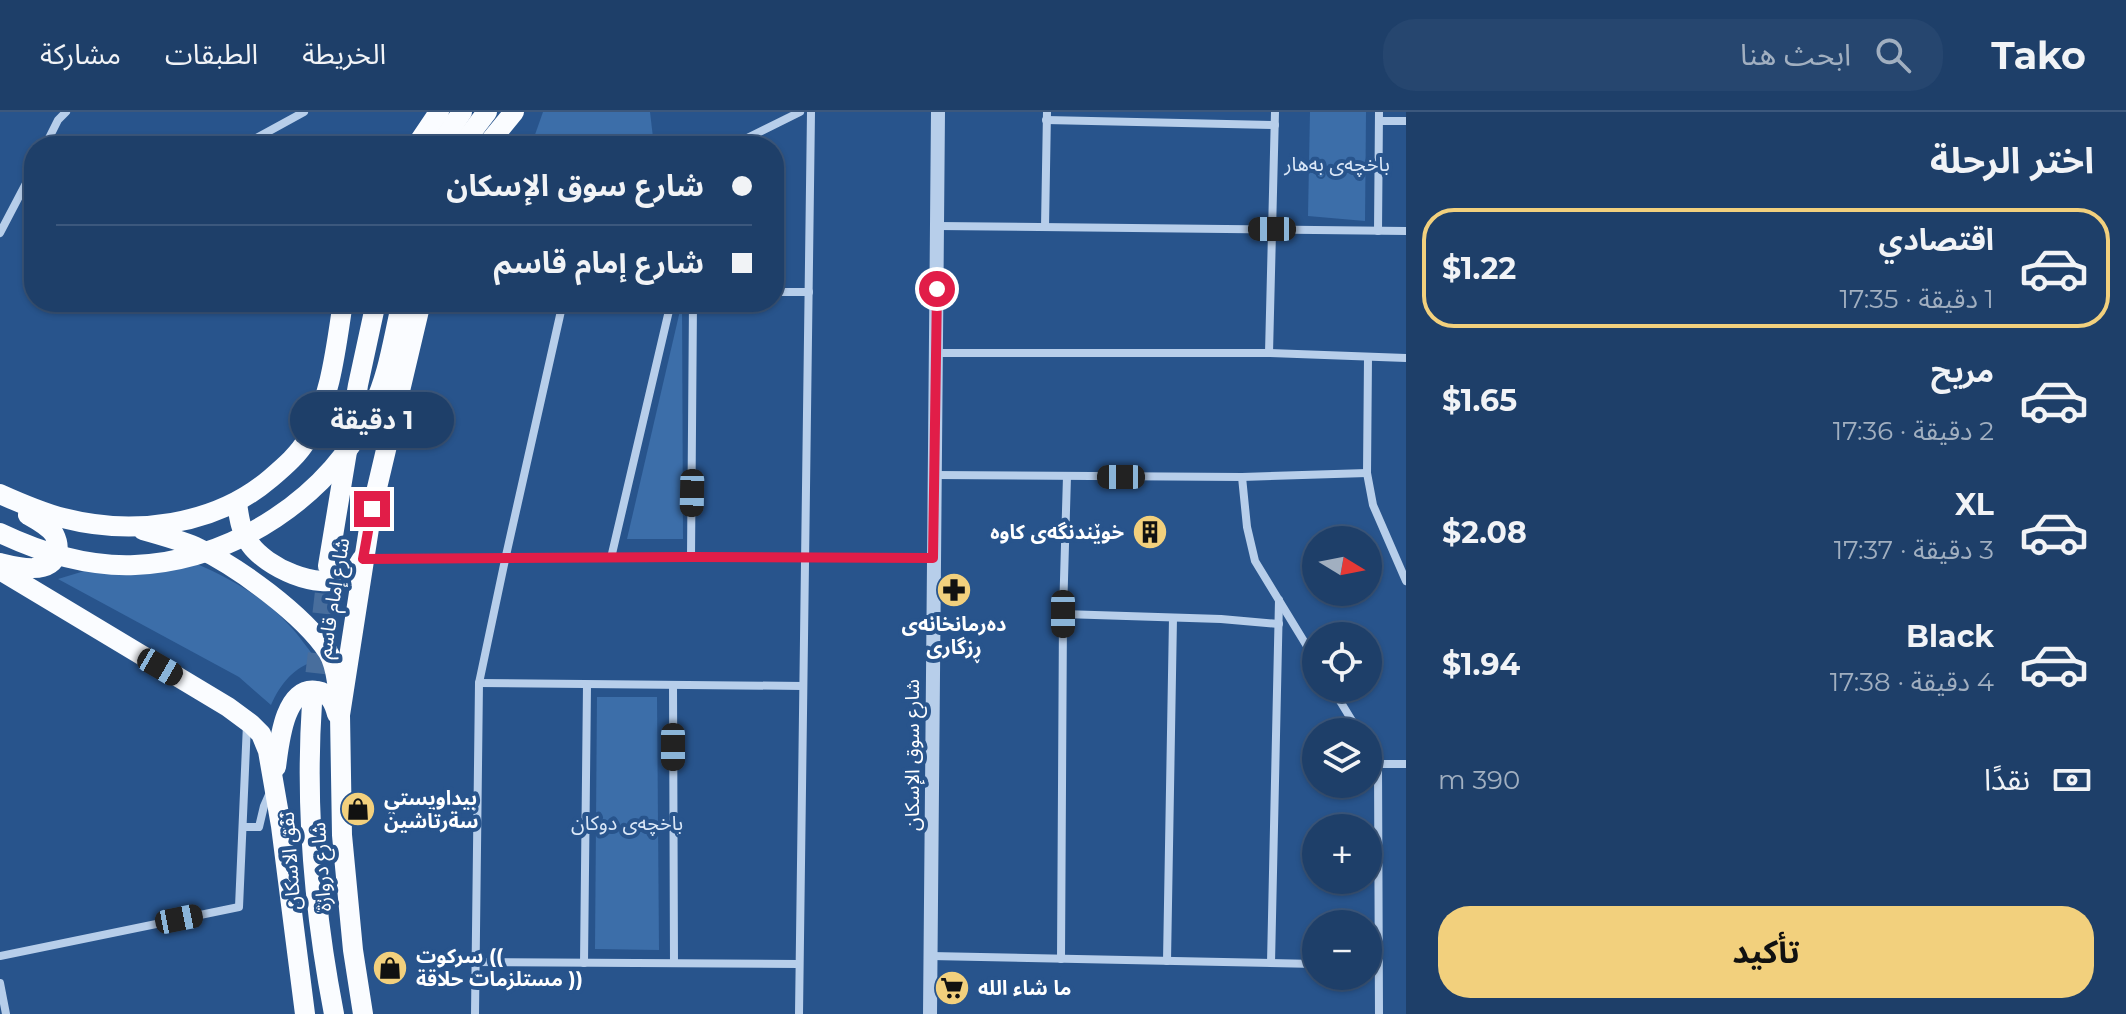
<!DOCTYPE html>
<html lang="ar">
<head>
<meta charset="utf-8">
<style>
	:root { --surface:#1e3f69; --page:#26466f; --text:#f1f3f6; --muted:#a1afc0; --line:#3c587d; --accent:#f2d07d }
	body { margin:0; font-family:Montserrat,"Noto Sans Arabic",sans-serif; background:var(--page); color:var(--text); direction:rtl; height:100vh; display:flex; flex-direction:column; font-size:30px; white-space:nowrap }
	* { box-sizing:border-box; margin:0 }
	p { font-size:26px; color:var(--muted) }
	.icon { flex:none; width:44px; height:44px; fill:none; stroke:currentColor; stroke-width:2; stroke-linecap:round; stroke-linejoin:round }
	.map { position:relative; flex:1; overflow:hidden; direction:ltr }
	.side { display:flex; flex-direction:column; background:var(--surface); width:720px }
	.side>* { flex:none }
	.banner { position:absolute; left:24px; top:24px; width:760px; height:176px; border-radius:32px; box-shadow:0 2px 6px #0004,0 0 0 2px var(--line); direction:rtl; display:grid; align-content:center; height:176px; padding:0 32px; background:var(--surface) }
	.needle { width:52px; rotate:100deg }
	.controls { position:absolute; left:1302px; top:414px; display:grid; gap:16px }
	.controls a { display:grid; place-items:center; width:80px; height:80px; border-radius:50%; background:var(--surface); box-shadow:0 2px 6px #0004,0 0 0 2px var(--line); font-size:40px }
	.end { position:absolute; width:36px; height:36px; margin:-18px; border:10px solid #e11d48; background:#fff; box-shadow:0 0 0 4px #fff }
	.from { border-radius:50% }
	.bubble { position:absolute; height:56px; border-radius:28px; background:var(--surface); box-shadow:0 2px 6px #0004,0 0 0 2px var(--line); font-size:26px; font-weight:700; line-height:56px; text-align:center; direction:rtl }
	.car { position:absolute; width:24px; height:48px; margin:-24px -12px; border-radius:10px; box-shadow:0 0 6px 2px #0007; background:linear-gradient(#222 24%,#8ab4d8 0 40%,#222 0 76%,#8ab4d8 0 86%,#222 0) }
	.banner b { display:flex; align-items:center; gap:28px; height:76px; font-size:30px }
	.banner b+b { border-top:2px solid var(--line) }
	.banner i { width:20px; height:20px; background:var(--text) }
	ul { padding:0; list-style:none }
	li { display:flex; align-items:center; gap:24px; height:120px; margin:0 16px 12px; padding:0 16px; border:4px solid transparent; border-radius:32px }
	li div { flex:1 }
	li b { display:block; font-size:30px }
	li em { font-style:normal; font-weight:700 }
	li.current { border-color:var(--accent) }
	li>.icon { width:72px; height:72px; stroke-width:1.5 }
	h2 { padding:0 32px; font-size:36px; line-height:96px }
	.pay { display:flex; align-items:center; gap:20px; height:88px; padding:0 32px; font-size:30px }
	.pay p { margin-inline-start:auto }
	.button { display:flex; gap:16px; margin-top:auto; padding:16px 32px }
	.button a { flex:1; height:92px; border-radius:32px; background:var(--accent); color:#111; font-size:32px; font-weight:700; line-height:92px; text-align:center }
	header { display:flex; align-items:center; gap:48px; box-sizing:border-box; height:112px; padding:0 40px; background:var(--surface); border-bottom:2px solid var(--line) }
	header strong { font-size:38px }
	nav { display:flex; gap:44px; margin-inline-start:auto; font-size:28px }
	.search { width:560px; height:72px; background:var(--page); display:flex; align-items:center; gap:20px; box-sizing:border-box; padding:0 28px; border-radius:32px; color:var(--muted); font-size:30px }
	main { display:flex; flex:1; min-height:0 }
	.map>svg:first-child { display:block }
	.green { fill:#3c6ea9 }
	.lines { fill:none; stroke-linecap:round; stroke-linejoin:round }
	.primary-tunnel { stroke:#486e9d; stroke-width:20; stroke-dasharray:20 10; stroke-linecap:butt }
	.minor { stroke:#b7ceea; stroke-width:8 }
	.tertiary { stroke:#b7ceea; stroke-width:14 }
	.primary { stroke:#fafcff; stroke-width:20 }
	.route { stroke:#e11d48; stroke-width:10 }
	.labels { text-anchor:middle; stroke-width:8; stroke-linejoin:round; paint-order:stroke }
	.park-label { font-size:20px; fill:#dbe8f8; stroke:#28548c }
	.poi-label { font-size:20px; font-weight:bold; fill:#fff; stroke:#28548c; text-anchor:start }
	.street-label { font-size:20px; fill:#fff; stroke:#28548c }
</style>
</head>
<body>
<header>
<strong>Tako</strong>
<div class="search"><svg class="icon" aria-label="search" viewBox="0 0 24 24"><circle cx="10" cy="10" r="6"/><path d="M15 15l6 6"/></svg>ابحث هنا</div>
<nav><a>الخريطة</a><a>الطبقات</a><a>مشاركة</a></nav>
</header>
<main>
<section class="side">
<h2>اختر الرحلة</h2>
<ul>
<li class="current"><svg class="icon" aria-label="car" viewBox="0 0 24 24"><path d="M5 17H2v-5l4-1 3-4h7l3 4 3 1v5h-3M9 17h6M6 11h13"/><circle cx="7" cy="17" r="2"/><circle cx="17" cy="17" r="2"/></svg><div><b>اقتصادي</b><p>1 دقيقة · 17:35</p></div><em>$1.22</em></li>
<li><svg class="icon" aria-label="car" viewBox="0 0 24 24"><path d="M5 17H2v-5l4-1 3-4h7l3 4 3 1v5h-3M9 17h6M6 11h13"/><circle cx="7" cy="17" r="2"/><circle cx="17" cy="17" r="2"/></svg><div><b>مريح</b><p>2 دقيقة · 17:36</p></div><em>$1.65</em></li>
<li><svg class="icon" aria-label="car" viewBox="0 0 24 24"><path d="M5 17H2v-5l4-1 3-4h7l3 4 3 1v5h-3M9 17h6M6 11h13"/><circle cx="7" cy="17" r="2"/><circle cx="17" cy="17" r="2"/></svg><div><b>XL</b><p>3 دقيقة · 17:37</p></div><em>$2.08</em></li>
<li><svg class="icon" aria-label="car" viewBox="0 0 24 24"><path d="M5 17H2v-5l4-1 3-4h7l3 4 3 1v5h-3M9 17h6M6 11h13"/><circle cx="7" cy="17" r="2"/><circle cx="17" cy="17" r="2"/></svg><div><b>Black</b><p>4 دقيقة · 17:38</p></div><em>$1.94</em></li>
</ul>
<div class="pay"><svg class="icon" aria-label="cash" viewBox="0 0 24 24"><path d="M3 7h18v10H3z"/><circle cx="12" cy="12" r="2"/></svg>نقدًا<p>390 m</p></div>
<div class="button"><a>تأكيد</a></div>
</section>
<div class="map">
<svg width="1406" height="902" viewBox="0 0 1406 902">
	<rect width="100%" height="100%" fill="#28548c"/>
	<g class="green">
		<polygon points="543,0 650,0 654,34 531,34"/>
		<polygon points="1310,0 1366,0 1365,109 1308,104"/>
		<polygon points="682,190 683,427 627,427"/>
		<path d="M197,452C231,467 263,485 288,512C299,523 307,536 317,548C293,556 281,571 271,593L239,565L58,467L91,457Z"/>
		<polygon points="597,585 657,585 659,838 595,837"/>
	</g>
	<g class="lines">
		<polyline class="primary-tunnel" points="312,591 328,454"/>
		<g class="minor">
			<polyline points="1046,8 1275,13"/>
			<polyline points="1379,9 1406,9"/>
			<polyline points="45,34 58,8 66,0"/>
			<polyline points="242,34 304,0"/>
			<polyline points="731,34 800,0"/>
			<polyline points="938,114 1406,119"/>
			<polyline points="1045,115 1047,0"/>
			<polyline points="1378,119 1379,0"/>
			<polyline points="0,121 34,56"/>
			<polyline points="774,180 809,180"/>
			<polyline points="936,241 1269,241 1406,246"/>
			<polyline points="1269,241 1275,0"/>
			<polyline points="1368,246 1367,361 1373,393 1406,469"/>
			<polyline points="935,363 1242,365 1367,361"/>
			<polyline points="1242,365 1247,415 1255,449 1316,549"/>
			<polyline points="691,445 693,190"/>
			<polyline points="611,446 671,190"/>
			<polyline points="365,447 691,445 933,446"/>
			<polyline points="1063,502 1221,507 1279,512"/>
			<polyline points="479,571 803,574"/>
			<polyline points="673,573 674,851"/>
			<polyline points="1332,576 1359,620"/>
			<polyline points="1368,635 1378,652 1379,902"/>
			<polyline points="1378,652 1406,652"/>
			<polyline points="243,715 259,715 264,694 271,678"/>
			<polyline points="0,844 239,795 247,612"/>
			<polyline points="931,844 1316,852"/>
			<polyline points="1061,847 1063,502 1067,364"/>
			<polyline points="1167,849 1173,506"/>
			<polyline points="476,850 799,852"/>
			<polyline points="584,851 587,573"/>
			<polyline points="1271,851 1279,488"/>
			<polyline points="0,871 6,902"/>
			<polyline points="475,902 479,571 505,448 563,190"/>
			<polyline points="799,902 811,0"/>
		</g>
		<polyline class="tertiary" points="930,902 938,0"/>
		<g class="primary">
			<polyline points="416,34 439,0"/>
			<polyline points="439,34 462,0"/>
			<polyline points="461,34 487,0"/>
			<polyline points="486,34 514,0"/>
			<path d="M0,382C20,391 41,400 63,406C133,424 215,414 271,366C285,354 299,342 308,326C331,286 336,235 343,190"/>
			<path d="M237,391C239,406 241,420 250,432C266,455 318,479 345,465C353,462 358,454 362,447"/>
			<path d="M143,418C161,423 179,428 196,435C237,454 304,503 328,540C335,551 336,564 338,576"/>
			<path d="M0,421C42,441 87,455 135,453C235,448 330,385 373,295C389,262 393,226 402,190"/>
			<path d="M0,451C16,455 51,464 57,441C59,434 57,428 54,422C48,414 37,408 28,403"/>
			<polyline points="328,454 358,273 376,190"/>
			<polyline points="0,458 228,595 251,612 261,622 268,639 281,714 305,902"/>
			<path d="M312,591C305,696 314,799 334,902"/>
			<path d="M276,655C279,633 284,573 317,579C330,581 334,591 337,602"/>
			<polyline points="363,902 353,838 342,723 340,603 372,397 421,190"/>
		</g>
	</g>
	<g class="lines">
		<polyline class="route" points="372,397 363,447 691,445 933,446 937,177"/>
	</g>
	<defs>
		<g id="building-disc" transform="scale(1.8)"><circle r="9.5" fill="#f2d07d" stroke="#28548c"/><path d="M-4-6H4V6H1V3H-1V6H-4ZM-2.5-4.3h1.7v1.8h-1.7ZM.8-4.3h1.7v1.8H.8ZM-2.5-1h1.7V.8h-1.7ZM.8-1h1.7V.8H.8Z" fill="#111"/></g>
		<g id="pharmacy-disc" transform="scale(1.8)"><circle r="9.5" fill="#f2d07d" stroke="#28548c"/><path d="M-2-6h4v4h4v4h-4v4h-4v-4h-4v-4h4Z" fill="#111"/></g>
		<g id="shop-disc" transform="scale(1.8)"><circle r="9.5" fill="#f2d07d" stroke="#28548c"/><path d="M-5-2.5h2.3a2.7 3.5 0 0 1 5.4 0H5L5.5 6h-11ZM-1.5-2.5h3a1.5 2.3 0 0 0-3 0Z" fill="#111"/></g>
		<g id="supermarket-disc" transform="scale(1.8)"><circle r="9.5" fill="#f2d07d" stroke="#28548c"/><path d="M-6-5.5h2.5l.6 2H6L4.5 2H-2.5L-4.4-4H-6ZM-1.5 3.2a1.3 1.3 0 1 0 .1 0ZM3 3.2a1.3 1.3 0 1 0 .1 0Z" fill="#111"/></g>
	</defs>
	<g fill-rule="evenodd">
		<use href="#building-disc" x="1150" y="420"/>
		<use href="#pharmacy-disc" x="954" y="478"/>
		<use href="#shop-disc" x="358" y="697"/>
		<use href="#shop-disc" x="390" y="856"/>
		<use href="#supermarket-disc" x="952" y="876"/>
	</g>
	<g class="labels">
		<g class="park-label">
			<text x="1337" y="59">باخچەی بەهار</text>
			<text x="627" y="718">باخچەی دوکان</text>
		</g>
		<g class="poi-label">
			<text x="1124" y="427" text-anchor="end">خوێندنگەی کاوە</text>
			<text x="954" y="519" text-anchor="middle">دەرمانخانەی<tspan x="954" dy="23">ڕزگاری</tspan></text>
			<text x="384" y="693">بيداويستي<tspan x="384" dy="23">سةرتاشين</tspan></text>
			<text x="416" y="851">سركوت ((<tspan x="416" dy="23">مستلزمات حلاقة ))</tspan></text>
			<text x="978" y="883">ما شاء الله</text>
		</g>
		<g class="street-label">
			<text transform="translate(333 486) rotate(-81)" y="7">شارع إمام قاسم</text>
			<text transform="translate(912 643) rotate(-90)" y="7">شارع سوق الإسكان</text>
			<text transform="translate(290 749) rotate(-94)" y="7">نفق الاسكان</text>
			<text transform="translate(321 755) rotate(-94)" y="7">شارع دروازة</text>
		</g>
	</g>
</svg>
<div class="controls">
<a><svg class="needle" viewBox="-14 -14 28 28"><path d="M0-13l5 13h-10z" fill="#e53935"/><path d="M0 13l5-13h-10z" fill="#a1afc0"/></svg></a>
<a><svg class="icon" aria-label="locate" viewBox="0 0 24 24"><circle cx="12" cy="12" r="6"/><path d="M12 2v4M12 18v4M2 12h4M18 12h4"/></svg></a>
<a><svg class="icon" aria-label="layers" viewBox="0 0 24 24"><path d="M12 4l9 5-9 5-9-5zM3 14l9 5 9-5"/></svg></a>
<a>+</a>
<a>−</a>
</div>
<i class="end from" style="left:937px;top:177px"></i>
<i class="end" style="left:372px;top:397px"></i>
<div class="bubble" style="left:290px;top:280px;width:164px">1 دقيقة</div>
<i class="car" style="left:1272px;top:117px;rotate:270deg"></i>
<i class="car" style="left:1121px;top:365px;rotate:270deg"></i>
<i class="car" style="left:692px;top:381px;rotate:181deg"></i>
<i class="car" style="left:1063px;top:502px;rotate:180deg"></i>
<i class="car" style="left:160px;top:555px;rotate:120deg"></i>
<i class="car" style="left:673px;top:635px;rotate:180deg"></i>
<i class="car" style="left:179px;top:807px;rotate:79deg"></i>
<div class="banner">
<b><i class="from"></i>شارع سوق الإسكان</b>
<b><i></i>شارع إمام قاسم</b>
</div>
</div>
</main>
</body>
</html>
